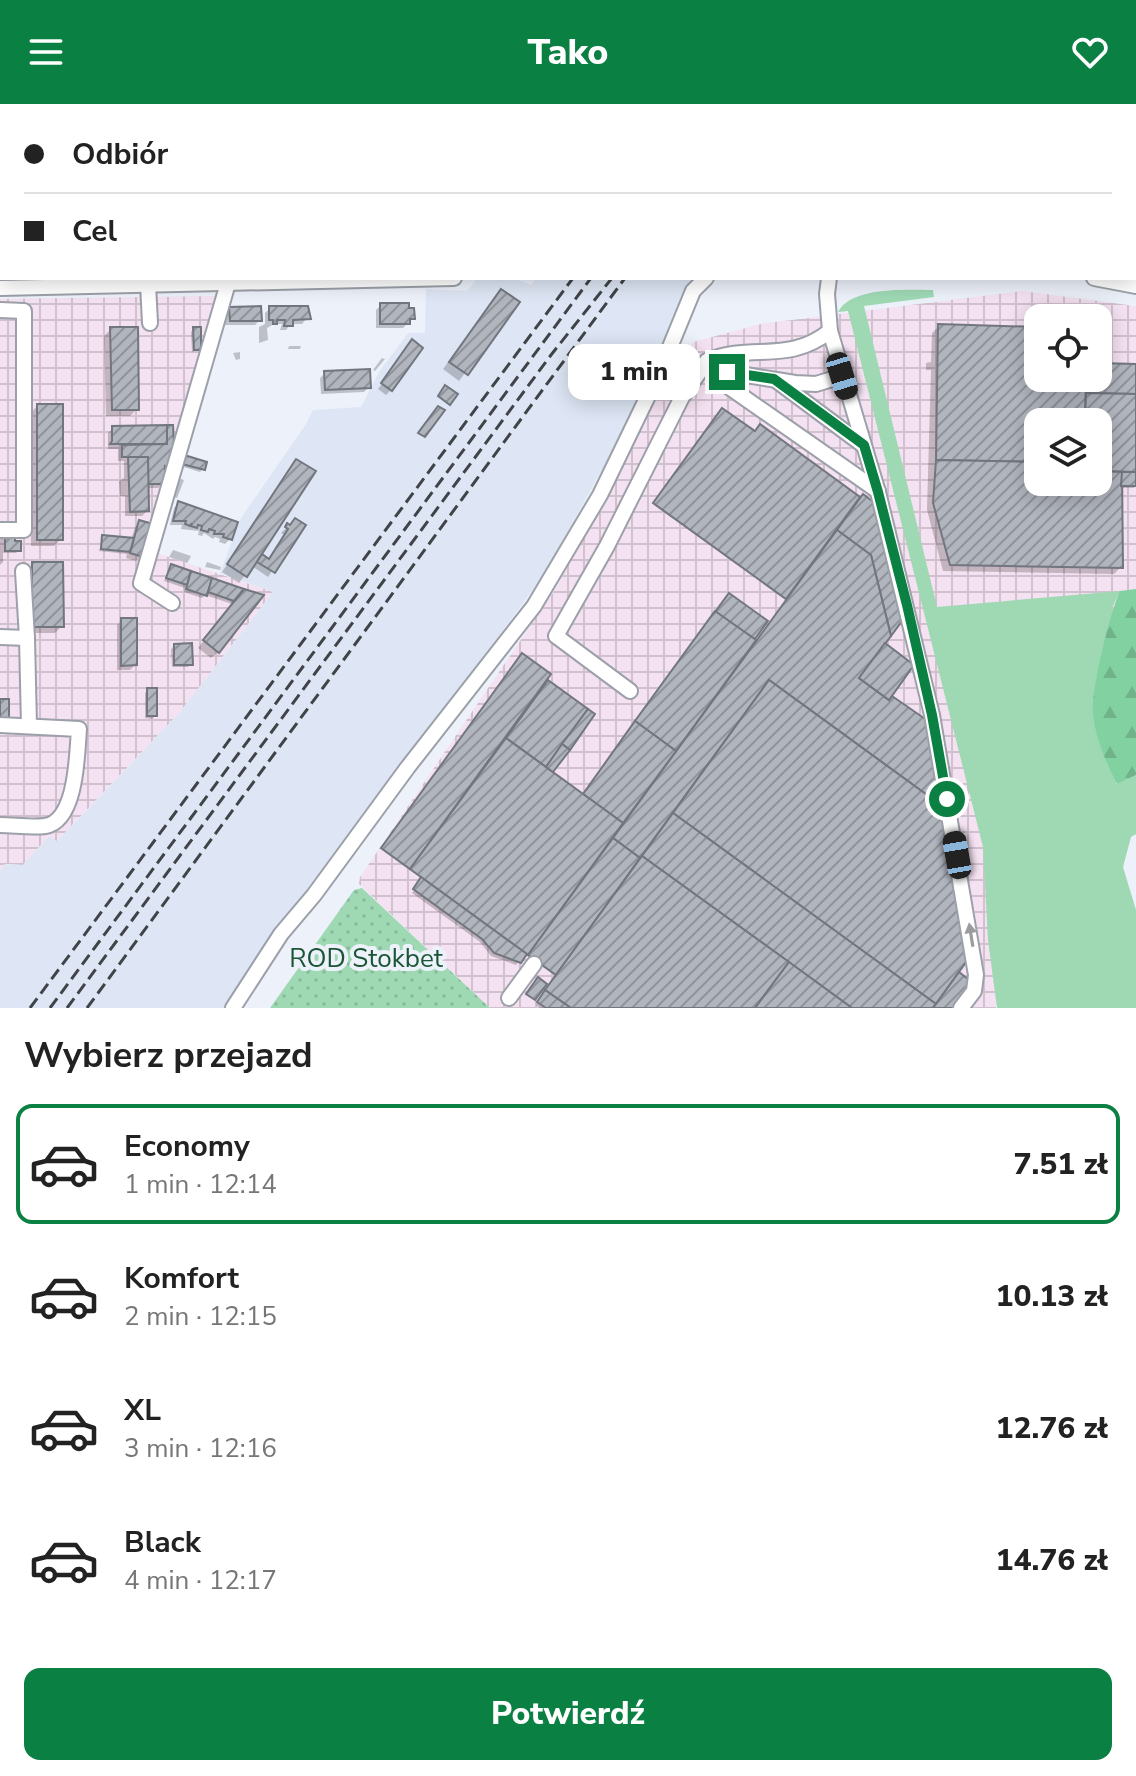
<!DOCTYPE html>
<html lang="pl">
<head>
<meta charset="utf-8">
<style>
	:root { --surface:#fff; --page:#f2f2f2; --text:#222; --muted:#767676; --line:#e0e0e0; --accent:#0b8043 }
	body { margin:0; font-family:"Nunito Sans",sans-serif; background:var(--page); color:var(--text); height:100vh; display:flex; flex-direction:column; font-size:30px; white-space:nowrap }
	* { box-sizing:border-box; margin:0 }
	p { font-size:26px; color:var(--muted) }
	.icon { flex:none; width:44px; height:44px; fill:none; stroke:currentColor; stroke-width:2; stroke-linecap:round; stroke-linejoin:round }
	.map { position:relative; height:904px; overflow:hidden }
	.side { display:flex; flex-direction:column; background:var(--surface); flex:1 }
	.side>* { flex:none }
	.top-card { position:absolute; left:0px; top:0px; width:1136px; height:176px; box-shadow:0 4px 20px #0003; display:grid; align-content:center; height:176px; padding:0 24px; background:var(--surface) }
	.buttons { position:absolute; left:1024px; top:200px; display:grid; gap:16px }
	.buttons a { display:grid; place-items:center; width:88px; height:88px; border-radius:16px; background:var(--surface); box-shadow:0 4px 20px #0003; font-size:40px }
	.end { position:absolute; width:36px; height:36px; margin:-18px; border:10px solid #0b8043; background:#fff; box-shadow:0 0 0 4px #fff }
	.from { border-radius:50% }
	.bubble { position:absolute; height:56px; border-radius:16px; background:var(--surface); box-shadow:0 4px 20px #0003; font-size:26px; font-weight:800; line-height:56px; text-align:center }
	.car { position:absolute; width:24px; height:48px; margin:-24px -12px; border-radius:10px; box-shadow:0 0 6px 2px #0007; background:linear-gradient(#222 24%,#8ab4d8 0 40%,#222 0 76%,#8ab4d8 0 86%,#222 0) }
	.top-card b { display:flex; align-items:center; gap:28px; height:76px; font-size:30px }
	.top-card b+b { border-top:2px solid var(--line) }
	.top-card i { width:20px; height:20px; background:var(--text) }
	ul { padding:0; list-style:none }
	li { display:flex; align-items:center; gap:24px; height:120px; margin:0 16px 12px; padding:0 8px; border:4px solid transparent; border-radius:16px }
	li div { flex:1 }
	li b { display:block; font-size:30px }
	li em { font-style:normal; font-weight:800 }
	li.current { border-color:var(--accent) }
	li>.icon { width:72px; height:72px; stroke-width:1.5 }
	h2 { padding:0 24px; font-size:36px; line-height:96px }
	.cta { display:flex; gap:16px; margin-top:auto; padding:16px 24px }
	.cta a { flex:1; height:92px; border-radius:16px; background:var(--accent); color:#fff; font-size:32px; font-weight:800; line-height:92px; text-align:center }
	header { display:flex; justify-content:space-between; align-items:center; height:104px; padding:0 24px; background:var(--accent); color:#fff; font-size:36px; font-weight:800 }
	.map>svg:first-child { display:block }
	.industrial { fill:url(#industrial-grid); fill-rule:evenodd }
	.built { fill:#dee6f5 }
	.grass { fill:#9ed9b4 }
	.forest { fill:url(#forest-firs) }
	.garden { fill:url(#garden-dots) }
	.shadow { fill:#0003; fill-rule:evenodd }
	.building { fill:url(#building-hatch); stroke:#72767e; stroke-width:2 }
	.lines { fill:none; stroke-linecap:round; stroke-linejoin:round }
	.minor-casing { stroke:#9ca0a8; stroke-width:18 }
	.minor { stroke:#fff; stroke-width:14 }
	.rail { stroke:#404347; stroke-width:3; stroke-dasharray:12 6; stroke-linecap:butt }
	.oneway { fill:#9c9c9e }
	.route { stroke:#0b8043; stroke-width:10 }
	.labels { text-anchor:middle; stroke-width:8; stroke-linejoin:round; paint-order:stroke }
	.park-label { font-size:26px; fill:#1a5536; stroke:#edf1fa }
</style>
</head>
<body>
<header><svg class="icon" aria-label="menu" viewBox="0 0 24 24"><path d="M4 6h16M4 12h16M4 18h16"/></svg>Tako<svg class="icon" aria-label="heart" viewBox="0 0 24 24"><path d="M12 20l-8-8c-3-5 5-10 8-4 3-6 11-1 8 4z"/></svg></header>
<div class="map">
<svg width="1136" height="904" viewBox="0 0 1136 904">
	<defs>
		<pattern id="industrial-grid" width="8" height="8" patternUnits="userSpaceOnUse" patternTransform="scale(2)"><rect width="8" height="8" fill="#f4e1f1"/><path d="M0 4h8M4 0v8" fill="none" stroke="#d1c1cf"/></pattern>
		<pattern id="forest-firs" width="22" height="20" patternUnits="userSpaceOnUse" patternTransform="scale(2)"><rect width="22" height="20" fill="#82d1a1"/><path d="M5 1l3.5 6h-7zM16 11l3.5 6h-7z" fill="#70b38b"/></pattern>
		<pattern id="garden-dots" width="8" height="8" patternUnits="userSpaceOnUse" patternTransform="scale(2)"><rect width="8" height="8" fill="#9ed9b4"/><path d="M2 2h.1M6 6h.1" fill="none" stroke="#88ba9b" stroke-width="1.8" stroke-linecap="round"/></pattern>
		<pattern id="building-hatch" width="6" height="6" patternUnits="userSpaceOnUse" patternTransform="scale(2)"><rect width="6" height="6" fill="#b1b5be"/><path d="M-1 1l2-2M0 6l6-6M5 7l2-2" fill="none" stroke="#90939a"/></pattern>
	</defs>
	<rect width="100%" height="100%" fill="#edf1fa"/>
	<g class="industrial">
		<path d="M1022,187L1136,202V488L992,725L996,904H490L359,780L360,773L556,484L654,300L693,238L761,220ZM1038,214H1098V274H1038ZM1038,318H1098V378H1038Z"/>
		<polygon points="218,192 148,446 273,488 180,608 56,738 49,732 23,761 5,760 0,767 0,195"/>
	</g>
	<polygon class="built" points="478,174 513,174 531,181 536,174 705,174 672,240 544,470 230,904 0,904 0,767 5,760 23,761 49,732 57,737 90,703 180,608 273,488 220,469 241,414 306,320 313,306 361,303 379,268 408,229 425,229 426,185 467,187"/>
	<path class="grass" d="M933,186L934,193L864,202L937,503L1120,487L1112,504L1116,680L1136,671V730L1131,733L1123,763L1136,806V904H997L988,836L983,743L848,207L838,208C852,182 907,186 933,186Z"/>
	<path class="forest" d="M1136,485V671L1117,680C1106,658 1095,634 1093,609C1091,587 1110,508 1120,487Z"/>
	<polygon class="garden" points="362,784 490,904 270,904 354,786"/>
	<g class="shadow">
		<polygon points="0,0 7,1 2,2 0,73"/>
		<polygon points="65,0 82,0 84,2 66,2"/>
		<polygon points="118,0 172,0 173,2 119,2"/>
		<polygon points="264,0 285,0 285,2 265,2"/>
		<rect x="298" y="0" width="21" height="2"/>
		<rect x="340" y="0" width="22" height="2"/>
		<polygon points="441,0 580,0 441,2"/>
		<polygon points="1116,0 1136,0 1134,82 1134,2 1114,2"/>
		<polygon points="2,119 2,166 0,166 0,120"/>
		<polygon points="495,194 517,199 459,277 443,265"/>
		<polygon points="381,201 407,206 413,214 403,224 376,224 376,206"/>
		<polygon points="270,204 306,215 302,220 291,220 286,226 280,226 282,220 274,220 267,224 268,236 259,239 259,223 265,220 265,209"/>
		<polygon points="230,205 260,216 255,221 225,221 225,210"/>
		<path d="M939,222L1038,224V274H1098V261L1136,262V382L1134,384H1120L1121,463L1114,470L943,467L927,406L931,266H926V259L931,258L932,229ZM1038,318H1098V378H1038Z"/>
		<polygon points="111,225 137,305 130,312 106,312 104,232"/>
		<polygon points="194,225 199,245 192,248 191,228"/>
		<polygon points="301,242 300,245 288,245 289,242"/>
		<polygon points="408,243 391,286 386,291 378,285"/>
		<polygon points="240,248 240,255 236,256 233,249"/>
		<polygon points="382,254 385,255 375,267 373,266"/>
		<polygon points="325,269 369,283 364,288 321,290 320,274"/>
		<polygon points="37,302 61,435 54,442 31,442 31,309"/>
		<polygon points="722,306 755,330 760,323 860,395 889,592 929,620 956,869 971,879 953,904 540,904 536,901 556,872 525,850 516,861 491,852 480,838 412,789 423,775 382,746 522,552 545,576 593,611 551,669 583,692 729,491 766,518 753,538 756,540 787,497 654,401"/>
		<polygon points="171,323 167,363 163,367 163,379 158,384 146,384 147,407 142,412 125,412 125,392 120,392 119,377 124,374 124,357 118,357 118,345 108,345 108,329 113,324"/>
		<polygon points="181,352 203,365 200,368 177,361"/>
		<polygon points="296,357 259,451 268,457 284,431 281,429 288,422 303,421 268,473 252,462 239,479 222,468"/>
		<polygon points="175,373 184,376 177,394 168,391"/>
		<polygon points="178,400 236,419 230,435 225,440 219,438 220,435 215,433 213,435 204,429 202,432 198,431 199,427 181,425 182,421 170,421 174,404"/>
		<polygon points="140,418 141,452 136,457 126,454 127,450 99,447 103,433 131,436 135,423"/>
		<polygon points="0,435 13,435 19,446 16,449 3,449 3,458 0,461"/>
		<polygon points="173,446 191,452 189,456 187,459 169,453"/>
		<polygon points="207,458 221,463 220,466 205,463"/>
		<polygon points="33,460 62,522 55,529 26,529 26,467"/>
		<polygon points="171,463 244,487 218,548 211,554 198,544 232,500 205,491 202,494 184,488 185,484 164,477"/>
		<polygon points="122,516 135,561 130,566 117,566 117,521"/>
		<polygon points="174,542 191,560 188,563 172,563 171,545"/>
		<polygon points="148,586 155,612 152,615 145,614 145,589"/>
	</g>
	<g class="building">
		<polygon points="501,185 520,198 468,271 449,258"/>
		<polygon points="380,199 409,199 409,204 414,204 415,215 410,215 410,220 380,220"/>
		<polygon points="261,202 262,217 230,217 229,203"/>
		<polygon points="269,202 308,202 311,215 293,216 293,222 284,222 285,216 277,216 277,220 273,220 273,216 269,216"/>
		<polygon points="938,220 1038,223 1038,274 1086,274 1085,318 1038,318 1038,358 936,356"/>
		<polygon points="110,223 138,223 139,306 112,306"/>
		<polygon points="193,223 201,223 201,246 194,246"/>
		<polygon points="412,235 423,244 392,287 381,279"/>
		<polygon points="1098,259 1136,260 1136,290 1086,289 1086,274 1098,274"/>
		<polygon points="370,265 371,284 325,286 324,267"/>
		<polygon points="445,281 458,290 450,301 438,292"/>
		<polygon points="1086,289 1136,290 1136,368 1098,367 1098,318 1085,318"/>
		<rect x="37" y="300" width="26" height="136"/>
		<polygon points="438,302 445,306 425,333 418,329"/>
		<polygon points="722,304 755,327 760,320 860,393 786,495 653,399"/>
		<polygon points="167,321 167,340 110,340 112,337 112,322"/>
		<polygon points="167,321 173,321 174,340 169,364 165,362 165,380 148,380 148,353 122,353 122,341 167,340"/>
		<polygon points="181,350 207,358 205,366 178,359"/>
		<polygon points="128,353 148,353 149,407 130,408"/>
		<polygon points="296,355 316,367 247,473 227,460"/>
		<polygon points="936,356 1038,358 1038,378 1098,378 1098,367 1122,368 1123,464 950,461 933,399"/>
		<polygon points="1122,368 1136,368 1136,382 1121,382"/>
		<polygon points="863,390 876,400 905,513 891,532 871,451 837,426"/>
		<polygon points="178,397 238,418 232,436 223,433 224,430 214,430 215,427 209,425 208,428 201,426 202,422 198,421 197,424 191,422 192,419 190,422 185,420 186,417 173,417"/>
		<polygon points="295,414 306,421 275,469 257,458 262,450 269,455 288,425 285,423 287,419 290,421"/>
		<polygon points="139,416 153,420 143,453 130,449"/>
		<polygon points="837,426 871,451 891,532 859,574 889,596 892,592 931,619 945,704 769,576 640,754 613,734"/>
		<polygon points="102,431 134,434 130,448 101,445"/>
		<polygon points="5,433 15,433 15,437 21,437 21,447 5,447"/>
		<polygon points="32,458 63,458 64,523 32,523"/>
		<polygon points="171,460 191,467 187,481 166,474"/>
		<polygon points="191,467 212,474 207,492 186,485"/>
		<polygon points="212,474 244,485 234,497 208,488"/>
		<polygon points="244,485 264,491 219,549 203,536"/>
		<polygon points="729,489 768,517 755,535 715,508"/>
		<polygon points="715,507 756,536 676,647 635,617"/>
		<polygon points="121,514 137,514 137,561 121,562"/>
		<polygon points="192,539 193,561 174,561 174,540"/>
		<polygon points="885,539 914,561 889,596 859,574"/>
		<polygon points="522,549 551,570 410,765 381,744"/>
		<polygon points="548,576 588,605 546,663 506,634"/>
		<polygon points="769,576 945,704 969,854 936,900 673,709"/>
		<rect x="147" y="584" width="10" height="28"/>
		<rect x="0" y="595" width="9" height="19"/>
		<polygon points="588,605 595,610 570,646 562,640"/>
		<polygon points="635,617 676,647 623,719 583,690"/>
		<polygon points="506,634 623,719 528,851 410,765"/>
		<polygon points="562,640 570,646 553,668 546,663"/>
		<polygon points="673,709 936,900 933,904 852,904 642,752"/>
		<polygon points="613,734 640,754 556,871 528,851"/>
		<polygon points="642,752 789,858 755,904 571,904 545,886"/>
		<polygon points="421,773 527,850 521,859 494,849 482,835 413,785"/>
		<polygon points="789,858 852,904 755,904"/>
		<polygon points="959,868 973,879 955,904 933,904"/>
		<polygon points="538,873 547,880 535,896 526,890"/>
		<polygon points="545,886 571,904 546,904 537,898"/>
	</g>
	<g class="lines">
		<g class="minor-casing">
			<g id="minor">
				<polyline points="103,0 105,2"/>
				<polyline points="192,0 193,2"/>
				<polyline points="423,0 426,2"/>
				<polyline points="617,2 618,0"/>
				<polyline points="829,174 827,190 830,227 878,388 932,611 976,871 974,887 961,904"/>
				<polyline points="1094,174 1136,182"/>
				<polyline points="148,180 150,219"/>
				<polyline points="0,184 454,174"/>
				<polyline points="0,206 24,207 24,426 0,426"/>
				<path d="M830,227C787,261 752,238 707,257L719,276L878,387"/>
				<polyline points="777,277 863,341"/>
				<polyline points="172,499 141,479 228,179"/>
				<polyline points="0,533 27,534 23,467"/>
				<polyline points="27,534 29,622"/>
				<polyline points="630,587 556,532 607,442 682,293 707,257 727,268 795,279 816,280 842,272"/>
				<path d="M0,621L79,625C77,649 77,717 45,722C31,724 14,721 0,721"/>
				<polyline points="509,894 534,860"/>
				<polyline points="233,904 281,830 314,791 408,663 534,502 600,391 661,265 693,187 706,174"/>
			</g>
		</g>
		<use href="#minor" class="minor"/>
		<g class="rail">
			<polyline points="724,2 726,0"/>
			<polyline points="768,2 770,0"/>
			<polyline points="30,904 573,174"/>
			<polyline points="50,904 591,174"/>
			<polyline points="67,904 551,251 612,174"/>
			<polyline points="87,904 625,174"/>
		</g>
	</g>
	<defs><path id="oneway-solid" d="M-6-.8H1V-3.2L6.5 0L1 3.2V.8H-6Z" transform="scale(2)"/></defs>
	<use class="oneway" href="#oneway-solid" transform="translate(971 831) rotate(-99)"/>
	<g class="lines">
		<polyline class="route" points="727,268 774,275 864,341 878,388 907,501 932,611 947,695"/>
	</g>
	<g class="labels">
		<g class="park-label">
			<text x="366" y="863">ROD Stokbet</text>
		</g>
	</g>
</svg>
<div class="buttons">
<a><svg class="icon" aria-label="locate" viewBox="0 0 24 24"><circle cx="12" cy="12" r="6"/><path d="M12 2v4M12 18v4M2 12h4M18 12h4"/></svg></a>
<a><svg class="icon" aria-label="layers" viewBox="0 0 24 24"><path d="M12 4l9 5-9 5-9-5zM3 14l9 5 9-5"/></svg></a>
</div>
<i class="end from" style="left:947px;top:695px"></i>
<i class="end" style="left:727px;top:268px"></i>
<div class="bubble" style="left:568px;top:240px;width:132px">1 min</div>
<i class="car" style="left:842px;top:272px;rotate:163deg"></i>
<i class="car" style="left:957px;top:751px;rotate:350deg"></i>
<div class="top-card">
<b><i class="from"></i>Odbiór</b>
<b><i></i>Cel</b>
</div>
</div>
<section class="side">
<h2>Wybierz przejazd</h2>
<ul>
<li class="current"><svg class="icon" aria-label="car" viewBox="0 0 24 24"><path d="M5 17H2v-5l4-1 3-4h7l3 4 3 1v5h-3M9 17h6M6 11h13"/><circle cx="7" cy="17" r="2"/><circle cx="17" cy="17" r="2"/></svg><div><b>Economy</b><p>1 min · 12:14</p></div><em>7.51 zł</em></li>
<li><svg class="icon" aria-label="car" viewBox="0 0 24 24"><path d="M5 17H2v-5l4-1 3-4h7l3 4 3 1v5h-3M9 17h6M6 11h13"/><circle cx="7" cy="17" r="2"/><circle cx="17" cy="17" r="2"/></svg><div><b>Komfort</b><p>2 min · 12:15</p></div><em>10.13 zł</em></li>
<li><svg class="icon" aria-label="car" viewBox="0 0 24 24"><path d="M5 17H2v-5l4-1 3-4h7l3 4 3 1v5h-3M9 17h6M6 11h13"/><circle cx="7" cy="17" r="2"/><circle cx="17" cy="17" r="2"/></svg><div><b>XL</b><p>3 min · 12:16</p></div><em>12.76 zł</em></li>
<li><svg class="icon" aria-label="car" viewBox="0 0 24 24"><path d="M5 17H2v-5l4-1 3-4h7l3 4 3 1v5h-3M9 17h6M6 11h13"/><circle cx="7" cy="17" r="2"/><circle cx="17" cy="17" r="2"/></svg><div><b>Black</b><p>4 min · 12:17</p></div><em>14.76 zł</em></li>
</ul>
<div class="cta"><a>Potwierdź</a></div>
</section>
</body>
</html>
